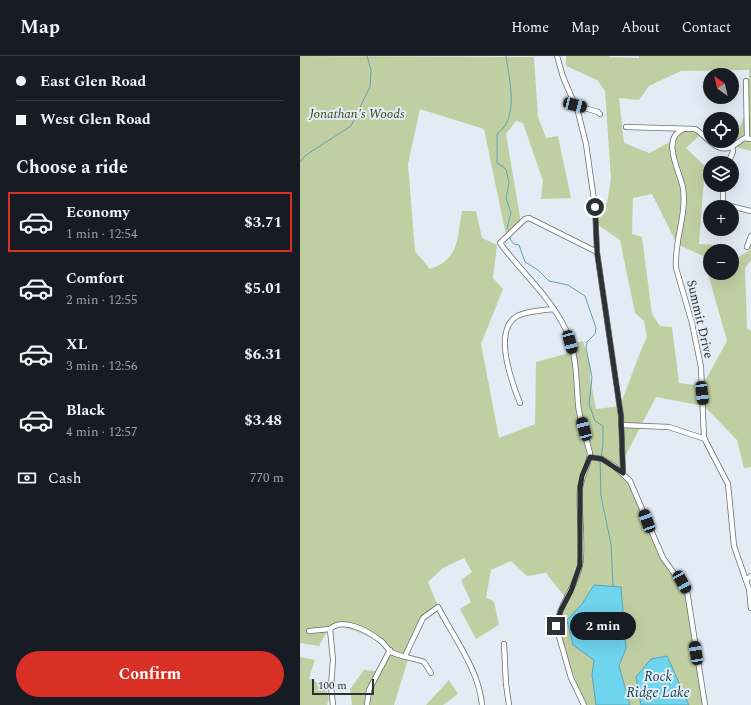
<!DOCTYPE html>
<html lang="en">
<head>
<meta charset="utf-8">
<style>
	:root { --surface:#171b24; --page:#20242c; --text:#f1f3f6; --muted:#9ea1a6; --line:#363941; --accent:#d93025 }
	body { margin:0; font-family:Spectral,serif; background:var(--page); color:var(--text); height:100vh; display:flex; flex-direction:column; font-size:15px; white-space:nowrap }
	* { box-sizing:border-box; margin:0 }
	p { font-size:13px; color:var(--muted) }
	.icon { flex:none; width:22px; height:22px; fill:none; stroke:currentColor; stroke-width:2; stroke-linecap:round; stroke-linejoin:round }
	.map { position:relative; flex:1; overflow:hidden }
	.panel { display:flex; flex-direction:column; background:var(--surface); width:300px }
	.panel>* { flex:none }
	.top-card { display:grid; align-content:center; height:88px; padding:0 16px; background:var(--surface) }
	.needle { width:26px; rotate:326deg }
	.buttons { position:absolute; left:403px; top:12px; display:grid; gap:8px }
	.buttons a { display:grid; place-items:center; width:36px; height:36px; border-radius:50%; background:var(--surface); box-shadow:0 4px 16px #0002; font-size:20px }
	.scale { position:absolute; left:12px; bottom:10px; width:62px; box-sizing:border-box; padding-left:4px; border:2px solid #2e3134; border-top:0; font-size:11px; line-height:14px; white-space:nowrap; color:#2e3134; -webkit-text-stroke:3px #e3ecf4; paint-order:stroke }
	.end { position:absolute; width:18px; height:18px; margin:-9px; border:5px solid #2e3134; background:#fff; box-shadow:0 0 0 2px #fff }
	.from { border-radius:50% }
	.bubble { position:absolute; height:28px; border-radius:14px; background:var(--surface); box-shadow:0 4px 16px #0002; font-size:13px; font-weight:700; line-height:28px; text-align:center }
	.car { position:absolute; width:12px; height:24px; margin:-12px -6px; border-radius:5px; box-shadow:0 0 3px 1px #0007; background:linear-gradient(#222 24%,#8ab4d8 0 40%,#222 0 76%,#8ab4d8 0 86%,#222 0) }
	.top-card b { display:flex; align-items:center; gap:14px; height:38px; font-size:15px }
	.top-card b+b { border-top:1px solid var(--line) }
	.top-card i { width:10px; height:10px; background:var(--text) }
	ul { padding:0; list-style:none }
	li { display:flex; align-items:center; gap:12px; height:60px; margin:0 8px 6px; padding:0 8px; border:2px solid transparent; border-radius:0px }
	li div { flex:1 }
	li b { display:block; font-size:15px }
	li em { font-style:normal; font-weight:700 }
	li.selected { border-color:var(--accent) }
	li>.icon { width:36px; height:36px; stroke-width:1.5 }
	h2 { padding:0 16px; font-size:18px; line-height:48px }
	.pay { display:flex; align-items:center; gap:10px; height:44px; padding:0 16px; font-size:15px }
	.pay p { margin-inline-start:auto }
	.primary-button { display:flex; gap:8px; margin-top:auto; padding:8px 16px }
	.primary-button a { flex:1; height:46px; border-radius:24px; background:var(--accent); color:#fff; font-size:16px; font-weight:700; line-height:46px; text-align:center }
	header { display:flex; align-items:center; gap:24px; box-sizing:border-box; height:56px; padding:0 20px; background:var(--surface); border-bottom:1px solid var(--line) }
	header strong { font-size:19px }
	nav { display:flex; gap:22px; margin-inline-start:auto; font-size:14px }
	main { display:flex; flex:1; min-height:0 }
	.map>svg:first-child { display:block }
	.green { fill:#c0cfa2; fill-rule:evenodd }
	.water { fill:#6fd4ee; stroke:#5ca3b6 }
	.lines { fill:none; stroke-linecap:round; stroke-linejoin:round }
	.stream { stroke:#5ca3b6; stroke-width:1 }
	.minor-casing { stroke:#676f75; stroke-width:6 }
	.minor { stroke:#fff; stroke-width:4.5 }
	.route { stroke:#2e3134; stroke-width:5 }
	.labels { text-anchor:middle; stroke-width:4; stroke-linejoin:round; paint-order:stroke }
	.park-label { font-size:13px; font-style:italic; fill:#394710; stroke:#e3ecf4 }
	.street-label { font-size:13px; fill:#2e3134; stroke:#e3ecf4 }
	.water-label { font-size:14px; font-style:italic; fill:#174550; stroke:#e3ecf4 }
</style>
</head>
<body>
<header>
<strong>Map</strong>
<nav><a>Home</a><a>Map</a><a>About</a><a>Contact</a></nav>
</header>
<main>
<section class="panel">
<div class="top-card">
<b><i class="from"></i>East Glen Road</b>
<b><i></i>West Glen Road</b>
</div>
<h2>Choose a ride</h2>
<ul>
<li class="selected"><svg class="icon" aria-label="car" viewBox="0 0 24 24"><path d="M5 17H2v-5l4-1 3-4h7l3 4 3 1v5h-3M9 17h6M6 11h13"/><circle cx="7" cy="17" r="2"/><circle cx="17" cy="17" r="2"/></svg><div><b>Economy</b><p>1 min · 12:54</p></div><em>$3.71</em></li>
<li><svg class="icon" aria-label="car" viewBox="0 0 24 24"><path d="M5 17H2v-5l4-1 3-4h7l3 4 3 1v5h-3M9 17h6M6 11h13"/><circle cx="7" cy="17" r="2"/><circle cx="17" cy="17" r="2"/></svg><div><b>Comfort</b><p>2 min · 12:55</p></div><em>$5.01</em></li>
<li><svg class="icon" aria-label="car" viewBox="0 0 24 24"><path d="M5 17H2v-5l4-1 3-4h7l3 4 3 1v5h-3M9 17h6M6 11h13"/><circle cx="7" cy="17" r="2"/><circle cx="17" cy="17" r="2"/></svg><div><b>XL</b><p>3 min · 12:56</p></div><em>$6.31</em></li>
<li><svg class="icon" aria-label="car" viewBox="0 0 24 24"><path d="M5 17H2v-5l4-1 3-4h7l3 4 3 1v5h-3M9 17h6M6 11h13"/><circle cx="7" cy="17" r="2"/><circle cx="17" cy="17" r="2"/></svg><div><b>Black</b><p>4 min · 12:57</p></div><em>$3.48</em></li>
</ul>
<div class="pay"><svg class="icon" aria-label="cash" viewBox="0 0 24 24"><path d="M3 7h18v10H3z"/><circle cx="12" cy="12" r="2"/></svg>Cash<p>770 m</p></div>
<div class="primary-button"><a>Confirm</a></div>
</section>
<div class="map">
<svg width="451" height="649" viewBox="0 0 451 649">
	<rect width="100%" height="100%" fill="#e3ecf4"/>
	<g class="green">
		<path d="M0,0L234,1L238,61L246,82L258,80L271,142L241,143L243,125L223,67L216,65L206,78L221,167L206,179L184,73L120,53L108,108L115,195L130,213C160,203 157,182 162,155H176L182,182L197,189L193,222L203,233L181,288L199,382L235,368L236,306L273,296L271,288L283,285L291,312L290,322L296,353L320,350L341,294L347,281L344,265L335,257L320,184L295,167L294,146L307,147L311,123L305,35L297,24L266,10V0H309V1L339,2V0H451V95L432,90L449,49V14L381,15L349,30L339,44L319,42L324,87L349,97L372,85L386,73L402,77L386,92L405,110L399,188L422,189L423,195H410V217H432V205L450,194L451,184V204L445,212L447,272L451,275V411L444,412L437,384L404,350L356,341L321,408L343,448L360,496L388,536L407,649H389L367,600L351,603L336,621L341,649H330L319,610L326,592L294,529L282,548L267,564L273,589L294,604L292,619L296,649H284L257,572L268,545L246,517L227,520L211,505L191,514L186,542L194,545L199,569L176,583L160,553L171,546L161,524L172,516L164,502L143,512L128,526L138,550L118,571L94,649H52L50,633L64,614L77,615L88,593C67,578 58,575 34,569L30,570L19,590L0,587ZM352,138L377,188L403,200L427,285L402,330L379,327L372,271L360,270L352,258L342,181L332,178L333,142Z"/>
		<polygon points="0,601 15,604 9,622 25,631 29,642 27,649 0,649"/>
		<polygon points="149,624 158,638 143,649 126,649"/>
	</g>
	<g class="water">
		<polygon points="294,529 321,531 326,592 319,610 330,649 296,649 292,619 294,604 273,589 267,564 282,548"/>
		<polygon points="367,600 389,649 341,649 336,621 351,603"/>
	</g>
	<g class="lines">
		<g class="stream">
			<path d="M206,0C209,23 220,62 197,78V107L206,113L209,127L206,142L211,157L207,172L209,174"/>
			<polyline points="0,106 6,99 51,70 70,31 71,14 67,0"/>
			<polyline points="211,179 210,183 214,188 219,189 225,206 238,214 249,225 268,229 285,240 296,272 295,278 287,286 286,292 292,321 289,348 295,365 303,370 303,389 301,401"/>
			<polyline points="300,404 301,440 311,488 313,530"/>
		</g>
		<g class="minor-casing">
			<g id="minor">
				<polyline points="257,0 263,21 278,56 286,88 295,151 297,196 321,360 323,417"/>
				<polyline points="446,25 447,82"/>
				<polyline points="275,49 298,56 300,58"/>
				<path d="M326,71L395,73C406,79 416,98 431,91C436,89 440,84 445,82L451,83"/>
				<path d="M382,74C361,83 380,116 383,132C387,159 374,185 376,212L392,267L401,311L404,382L428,428L434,490L449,533L451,552"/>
				<polyline points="428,107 433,96 432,90"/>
				<polyline points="423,129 423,146 430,150 451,155"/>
				<polyline points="447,191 451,180"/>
				<path d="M220,347C212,327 192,275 217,260C227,255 242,254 254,253"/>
				<polyline points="321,369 369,371 405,383"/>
				<polyline points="290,401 302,403 314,410 330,425 363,502 387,535 405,649"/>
				<polyline points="446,524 451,520"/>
				<polyline points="9,575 30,573"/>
				<polyline points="204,588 206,628 209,649"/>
				<path d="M105,600L123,562L138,551C154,582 179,614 182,649"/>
				<path d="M33,649L31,631L33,604L30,573C44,561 68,575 81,585C85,588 87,593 91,596C100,601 114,602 124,606L131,617"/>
				<polyline points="67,649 69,634 90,594"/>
				<path d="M284,649L271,622L256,570C259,549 276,531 280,509C284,488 278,455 280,432C282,419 289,409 290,397C286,381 279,363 278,347C276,322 277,298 266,274C250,240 221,216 200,187L225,163L229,162L297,196"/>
			</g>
		</g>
		<use href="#minor" class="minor"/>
	</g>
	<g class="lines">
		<polyline class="route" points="256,570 261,554 271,535 280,509 280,432 282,420 290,401 302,403 323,417 321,360 297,196 295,151"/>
	</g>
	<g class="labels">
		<g class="park-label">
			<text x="57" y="62">Jonathan's Woods</text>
		</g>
		<g class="street-label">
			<text transform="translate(401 263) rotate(77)" y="5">Summit Drive</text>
		</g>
		<g class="water-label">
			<text x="358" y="625">Rock<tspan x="358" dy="16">Ridge Lake</tspan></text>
		</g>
	</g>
</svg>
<div class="buttons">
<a><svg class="needle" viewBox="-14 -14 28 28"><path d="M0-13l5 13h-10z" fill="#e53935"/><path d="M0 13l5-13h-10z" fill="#9ea1a6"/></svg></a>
<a><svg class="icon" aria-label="locate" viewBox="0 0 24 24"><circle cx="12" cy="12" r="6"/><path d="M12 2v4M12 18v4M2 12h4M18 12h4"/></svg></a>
<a><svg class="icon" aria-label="layers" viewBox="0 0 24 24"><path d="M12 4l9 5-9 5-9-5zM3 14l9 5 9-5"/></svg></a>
<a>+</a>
<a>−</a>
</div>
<div class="scale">100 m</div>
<i class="end from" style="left:295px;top:151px"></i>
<i class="end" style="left:256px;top:570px"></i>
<div class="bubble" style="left:270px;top:556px;width:66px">2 min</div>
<i class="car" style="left:275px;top:49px;rotate:104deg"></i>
<i class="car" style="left:270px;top:286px;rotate:165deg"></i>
<i class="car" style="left:402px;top:337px;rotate:173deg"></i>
<i class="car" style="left:284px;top:373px;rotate:345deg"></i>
<i class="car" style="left:347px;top:465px;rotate:340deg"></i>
<i class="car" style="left:382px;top:526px;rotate:151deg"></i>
<i class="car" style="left:396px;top:597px;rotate:351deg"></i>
</div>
</main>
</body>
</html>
